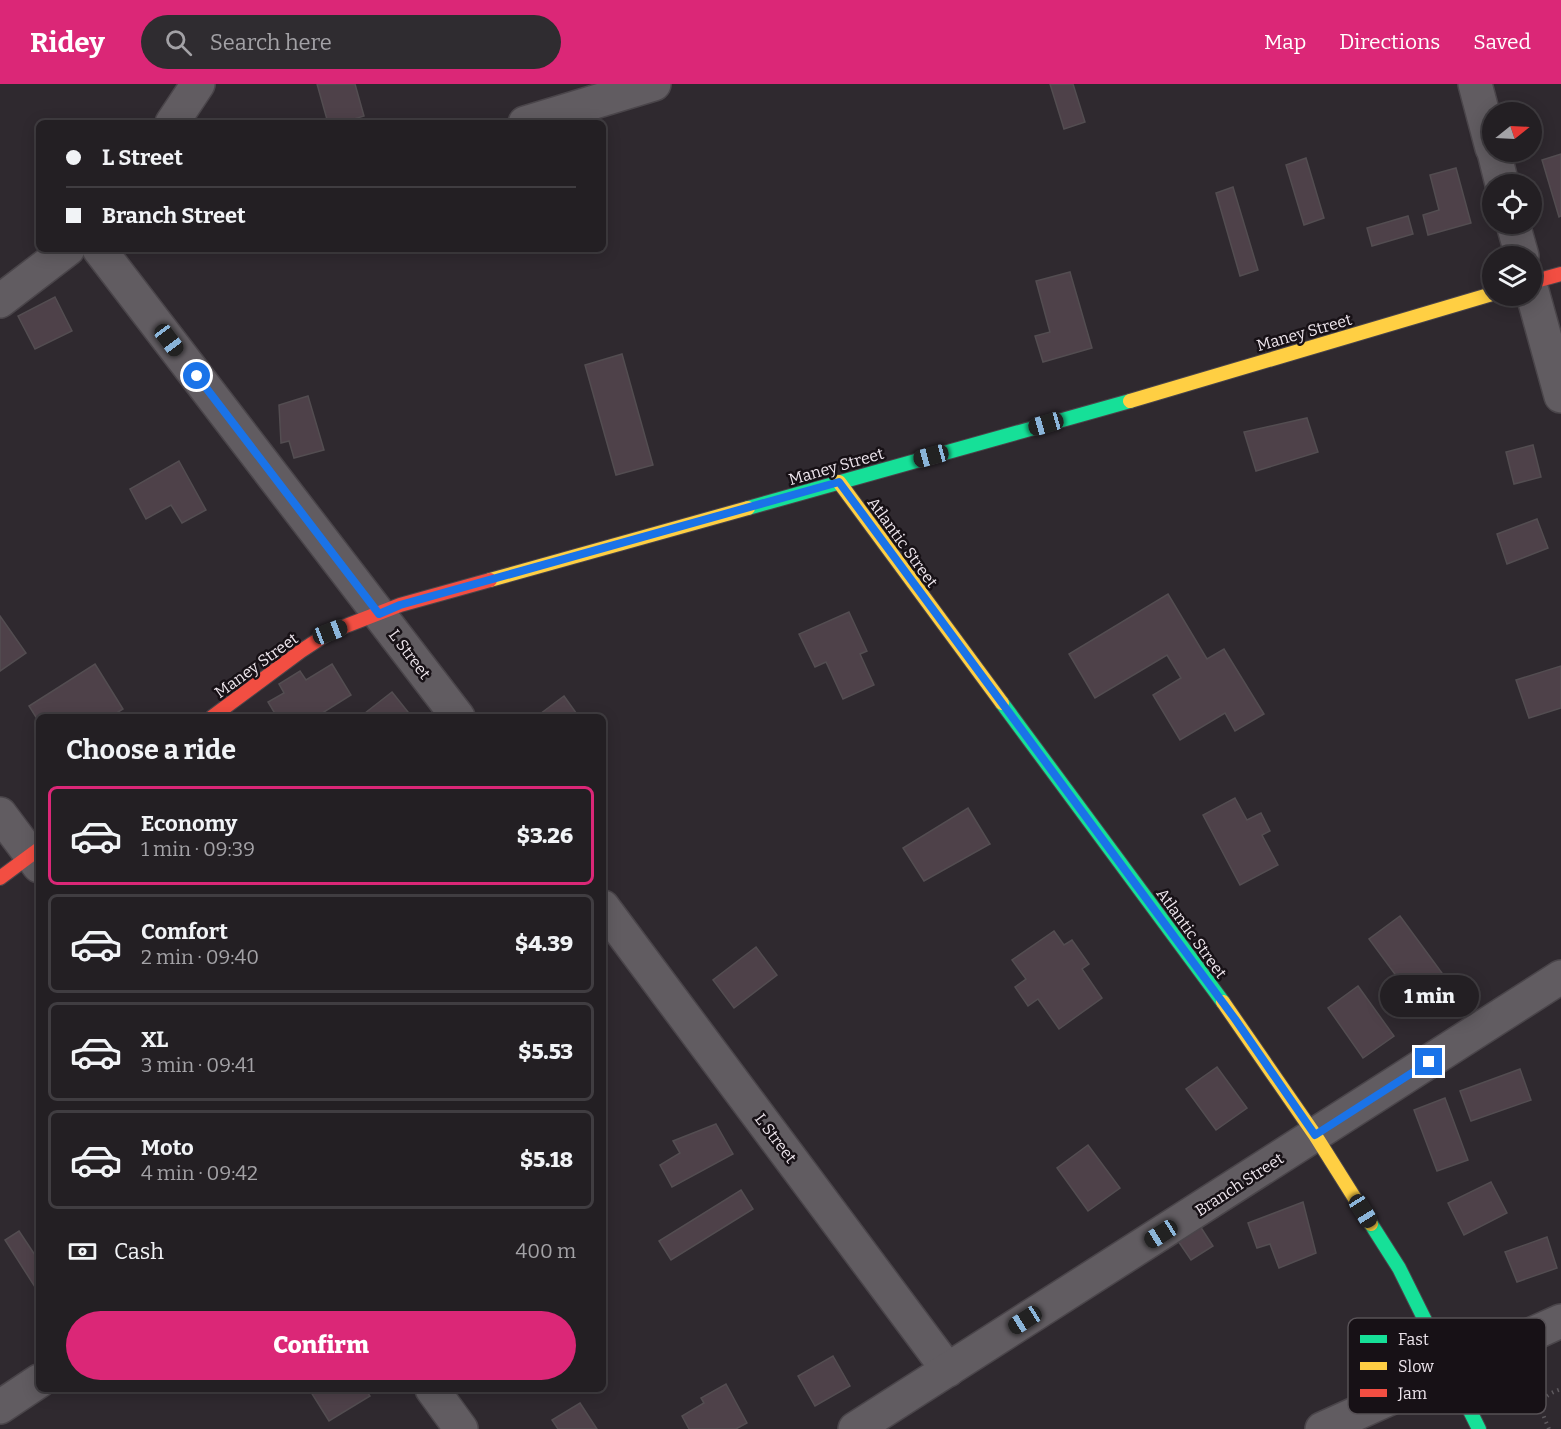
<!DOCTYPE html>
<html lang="en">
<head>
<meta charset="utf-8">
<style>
	:root { --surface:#231f23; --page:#2f2c30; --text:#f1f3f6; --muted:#a3a2a6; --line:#403d41; --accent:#db2777 }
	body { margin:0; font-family:Bitter,serif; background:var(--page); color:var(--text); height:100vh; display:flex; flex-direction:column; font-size:22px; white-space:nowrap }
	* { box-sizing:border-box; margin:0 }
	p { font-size:20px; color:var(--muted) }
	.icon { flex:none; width:33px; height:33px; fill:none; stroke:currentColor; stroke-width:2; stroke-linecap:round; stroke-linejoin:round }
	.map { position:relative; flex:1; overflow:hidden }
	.side { position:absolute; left:36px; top:630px; width:570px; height:678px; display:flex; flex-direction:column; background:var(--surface); border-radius:9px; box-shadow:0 3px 15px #0003,0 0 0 2px var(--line) }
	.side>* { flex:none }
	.banner { position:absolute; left:36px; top:36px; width:570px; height:132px; border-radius:9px; box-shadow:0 3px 15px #0003,0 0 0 2px var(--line); display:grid; align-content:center; height:132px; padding:0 30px; background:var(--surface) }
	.needle { width:39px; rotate:72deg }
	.tools { position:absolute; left:1482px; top:18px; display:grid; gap:12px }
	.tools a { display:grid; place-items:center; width:60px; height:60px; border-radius:50%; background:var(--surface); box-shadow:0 3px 15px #0003,0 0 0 2px var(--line); font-size:30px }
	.end { position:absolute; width:27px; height:27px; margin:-14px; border:8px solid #1a73e8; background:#fff; box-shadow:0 0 0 3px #fff }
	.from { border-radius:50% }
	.bubble { position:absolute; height:42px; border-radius:21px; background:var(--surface); box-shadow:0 3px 15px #0003,0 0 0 2px var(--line); font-size:20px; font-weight:800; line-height:42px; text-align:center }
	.car { position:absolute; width:18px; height:36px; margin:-18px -9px; border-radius:8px; box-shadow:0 0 4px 2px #0007; background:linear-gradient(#222 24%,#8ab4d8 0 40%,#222 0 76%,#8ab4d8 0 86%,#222 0) }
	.banner b { display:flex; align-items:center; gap:21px; height:57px; font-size:22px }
	.banner b+b { border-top:2px solid var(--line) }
	.banner i { width:15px; height:15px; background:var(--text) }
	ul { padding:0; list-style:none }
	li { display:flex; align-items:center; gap:18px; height:99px; margin:0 12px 9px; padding:0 18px; border:3px solid var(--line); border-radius:9px }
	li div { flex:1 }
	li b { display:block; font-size:22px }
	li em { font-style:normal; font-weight:800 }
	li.on { border-color:var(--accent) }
	li>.icon { width:54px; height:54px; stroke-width:1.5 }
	h2 { padding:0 30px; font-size:27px; line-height:72px }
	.pay { display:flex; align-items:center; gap:15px; height:66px; padding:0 30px; font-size:22px }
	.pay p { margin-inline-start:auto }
	.cta { display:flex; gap:12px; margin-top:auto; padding:12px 30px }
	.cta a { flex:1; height:69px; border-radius:36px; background:var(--accent); color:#fff; font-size:24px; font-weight:800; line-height:69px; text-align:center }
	header { display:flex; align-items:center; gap:36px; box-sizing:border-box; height:84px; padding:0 30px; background:var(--accent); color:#fff }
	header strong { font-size:28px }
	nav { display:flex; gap:33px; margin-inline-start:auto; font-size:21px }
	.search { width:420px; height:54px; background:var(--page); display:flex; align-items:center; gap:15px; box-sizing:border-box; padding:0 21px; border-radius:33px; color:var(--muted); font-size:22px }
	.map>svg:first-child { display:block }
	.building { fill:#4e4149; stroke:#534d51; stroke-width:1.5 }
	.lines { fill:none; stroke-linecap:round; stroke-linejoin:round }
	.street-casing { stroke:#4a454a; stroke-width:36 }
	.fast-casing { stroke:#4a454a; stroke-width:16 }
	.slow-casing { stroke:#4a454a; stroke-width:16 }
	.jam-casing { stroke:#4a454a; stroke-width:16 }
	.path { stroke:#5e595e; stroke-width:4; stroke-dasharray:1.5 4.5; stroke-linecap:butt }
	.street { stroke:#615c61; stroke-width:33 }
	.fast { stroke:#16e098; stroke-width:14 }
	.slow { stroke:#ffcf43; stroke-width:14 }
	.jam { stroke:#f24e42; stroke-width:14 }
	.route { stroke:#1a73e8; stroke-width:8 }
	.labels { text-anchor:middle; stroke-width:5; stroke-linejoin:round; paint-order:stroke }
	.street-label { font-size:16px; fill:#ede5ec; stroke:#171116 }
	.key { fill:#171116; stroke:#575156; stroke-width:1.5 }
	.key-label { font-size:16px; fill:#ede5ec }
</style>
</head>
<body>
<header>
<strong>Ridey</strong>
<div class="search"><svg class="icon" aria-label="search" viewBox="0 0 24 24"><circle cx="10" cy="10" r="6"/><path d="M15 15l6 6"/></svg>Search here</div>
<nav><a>Map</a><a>Directions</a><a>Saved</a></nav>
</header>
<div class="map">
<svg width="1561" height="1345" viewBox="0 0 1561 1345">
	<rect width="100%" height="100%" fill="#2f292f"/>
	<g class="building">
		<polygon points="317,0 355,0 364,32 341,39 328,39"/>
		<polygon points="1050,0 1073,0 1085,38 1064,45"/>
		<polygon points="1561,70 1561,132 1559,133 1542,76"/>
		<polygon points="1306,74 1324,134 1304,141 1286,81"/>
		<polygon points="1456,84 1471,139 1428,151 1423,131 1439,126 1430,91"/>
		<polygon points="1233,103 1258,186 1240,192 1216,109"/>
		<polygon points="1408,132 1413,150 1372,162 1367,144"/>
		<polygon points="1070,188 1092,264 1043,278 1035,252 1050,248 1036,197"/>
		<polygon points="55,213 72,247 35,265 18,232"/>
		<polygon points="622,270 653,381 616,391 585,281"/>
		<polygon points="308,312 324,366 294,374 289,357 281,359 279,321"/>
		<polygon points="1307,334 1318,368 1256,387 1244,348"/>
		<polygon points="1533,361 1541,393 1514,400 1506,368"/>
		<polygon points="179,377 206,426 182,439 171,421 146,435 130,405"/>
		<polygon points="1537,435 1548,464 1507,480 1497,450"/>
		<polygon points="1168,510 1207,575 1224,565 1264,630 1235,647 1225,629 1180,656 1153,611 1181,594 1167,571 1095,614 1069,570"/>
		<polygon points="849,528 867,567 860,570 874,601 843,615 826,578 815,583 799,550"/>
		<polygon points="0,532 26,569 0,587"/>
		<polygon points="95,580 123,625 110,633 39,633 39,638 29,622"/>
		<polygon points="332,580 351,611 316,633 277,633 268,618 284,609 279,600 300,587 306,596"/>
		<polygon points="1561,582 1561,624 1529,634 1516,596"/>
		<polygon points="392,608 412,633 360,633"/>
		<polygon points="564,612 579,633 536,633"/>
		<polygon points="1235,714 1247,736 1261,729 1270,747 1262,751 1278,781 1240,801 1203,731"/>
		<polygon points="968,724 990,760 924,797 903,764"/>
		<polygon points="1400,832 1442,889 1411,912 1369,855"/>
		<polygon points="1054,847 1064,861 1072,856 1089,880 1082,885 1102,914 1059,945 1038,915 1028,922 1015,903 1026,895 1012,876"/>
		<polygon points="756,863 777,891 734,924 713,896"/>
		<polygon points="1358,902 1394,952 1363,974 1328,924"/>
		<polygon points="1217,983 1247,1024 1216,1046 1186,1005"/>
		<polygon points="1520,985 1531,1016 1471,1037 1460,1007"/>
		<polygon points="1445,1014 1468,1076 1437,1087 1414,1026"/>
		<polygon points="716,1040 733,1070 672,1103 660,1081 680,1069 673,1057"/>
		<polygon points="1088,1061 1120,1104 1088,1127 1057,1084"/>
		<polygon points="1491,1098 1507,1129 1464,1151 1448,1119"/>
		<polygon points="741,1106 753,1125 671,1176 659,1157"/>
		<polygon points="1303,1118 1316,1169 1279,1184 1270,1160 1257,1164 1248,1139"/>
		<polygon points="1198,1139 1213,1162 1191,1176 1176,1154"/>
		<polygon points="19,1147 39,1177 39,1200 35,1203 5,1156"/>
		<polygon points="1547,1153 1557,1184 1517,1198 1505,1168"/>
		<polygon points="833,1272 850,1302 815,1322 798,1292"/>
		<polygon points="726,1300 747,1339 736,1345 689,1345 682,1332 704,1319 701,1314"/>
		<polygon points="309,1305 365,1305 370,1312 329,1337"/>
		<polygon points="580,1319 597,1345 558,1345 552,1336"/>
	</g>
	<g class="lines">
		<g class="street-casing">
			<g id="street">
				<polyline points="1475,0 1492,64"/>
				<polyline points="172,39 198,0"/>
				<polyline points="525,39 654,0"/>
				<polyline points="1494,68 1502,100"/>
				<polyline points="1513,140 1522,172"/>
				<polyline points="99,165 458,633"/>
				<polyline points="1532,207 1561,312"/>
				<polyline points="0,217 68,165"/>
				<polyline points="0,730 39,782"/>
				<polyline points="603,823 948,1286"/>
				<polyline points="432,1305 461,1345"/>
				<polyline points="0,1323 39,1297"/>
				<polyline points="855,1345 1561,893"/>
				<polyline points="1322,1345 1561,1237"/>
			</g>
		</g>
		<g class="fast-casing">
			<g id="fast">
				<polyline points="748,424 1130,317"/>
				<polyline points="1002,619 1223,918"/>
				<polyline points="1371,1140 1399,1184 1479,1345"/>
			</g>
		</g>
		<g class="slow-casing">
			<g id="slow">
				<polyline points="1130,317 1492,210"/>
				<polyline points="839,398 1002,619"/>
				<polyline points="490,496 748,424"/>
				<polyline points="1223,918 1315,1051 1371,1140"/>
			</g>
		</g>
		<g class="jam-casing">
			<g id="jam">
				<polyline points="1532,198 1561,190"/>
				<polyline points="212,633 301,567 330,548 400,521 490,496"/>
				<polyline points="0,794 39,765"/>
			</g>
		</g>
		<path class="path" d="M1549,1345C1540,1324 1535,1314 1561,1305"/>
		<use href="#street" class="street"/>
		<use href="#fast" class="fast"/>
		<use href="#slow" class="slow"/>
		<use href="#jam" class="jam"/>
	</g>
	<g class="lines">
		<polyline class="route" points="197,292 379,530 400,521 839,398 1235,935 1315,1051 1429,978"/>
	</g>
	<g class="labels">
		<g class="street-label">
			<text transform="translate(1304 248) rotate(-16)" y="6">Maney Street</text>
			<text transform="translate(836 382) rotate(-16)" y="6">Maney Street</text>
			<text transform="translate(903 458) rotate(54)" y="6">Atlantic Street</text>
			<text transform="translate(410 570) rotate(53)" y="6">L Street</text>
			<text transform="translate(256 581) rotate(-36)" y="6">Maney Street</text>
			<text transform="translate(1192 849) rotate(54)" y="6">Atlantic Street</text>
			<text transform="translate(776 1054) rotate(53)" y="6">L Street</text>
			<text transform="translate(1239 1100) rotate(-33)" y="6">Branch Street</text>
		</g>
	</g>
	<rect x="1348" y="1234" width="198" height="96" rx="9" class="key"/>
	<rect x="1360" y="1251" width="27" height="8" fill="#16e098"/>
	<rect x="1360" y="1278" width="27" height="8" fill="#ffcf43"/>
	<rect x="1360" y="1305" width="27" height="8" fill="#f24e42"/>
	<g class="key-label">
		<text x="1398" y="1261">Fast</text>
		<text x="1398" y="1288">Slow</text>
		<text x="1398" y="1315">Jam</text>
	</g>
</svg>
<div class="tools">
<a><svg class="needle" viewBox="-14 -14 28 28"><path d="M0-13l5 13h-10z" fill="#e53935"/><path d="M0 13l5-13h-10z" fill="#a3a2a6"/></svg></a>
<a><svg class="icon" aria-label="locate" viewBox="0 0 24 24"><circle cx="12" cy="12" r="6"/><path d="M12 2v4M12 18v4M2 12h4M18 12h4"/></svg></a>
<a><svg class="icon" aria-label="layers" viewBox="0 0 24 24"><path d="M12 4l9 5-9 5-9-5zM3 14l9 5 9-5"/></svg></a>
</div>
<i class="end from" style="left:197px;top:292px"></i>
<i class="end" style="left:1429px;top:978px"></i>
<div class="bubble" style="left:1380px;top:891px;width:99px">1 min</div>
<i class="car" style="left:169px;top:256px;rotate:143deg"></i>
<i class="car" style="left:1046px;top:340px;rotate:254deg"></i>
<i class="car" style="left:931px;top:372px;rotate:255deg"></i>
<i class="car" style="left:330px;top:548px;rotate:69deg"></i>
<i class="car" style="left:1363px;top:1127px;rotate:148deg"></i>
<i class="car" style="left:1161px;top:1150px;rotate:238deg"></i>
<i class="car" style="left:1025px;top:1236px;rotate:238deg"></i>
<div class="banner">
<b><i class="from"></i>L Street</b>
<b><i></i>Branch Street</b>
</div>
<section class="side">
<h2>Choose a ride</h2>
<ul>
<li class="on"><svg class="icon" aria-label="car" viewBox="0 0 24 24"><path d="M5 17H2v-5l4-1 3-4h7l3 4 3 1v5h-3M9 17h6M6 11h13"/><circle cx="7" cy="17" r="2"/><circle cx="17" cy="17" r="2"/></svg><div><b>Economy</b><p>1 min · 09:39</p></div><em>$3.26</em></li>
<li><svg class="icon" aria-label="car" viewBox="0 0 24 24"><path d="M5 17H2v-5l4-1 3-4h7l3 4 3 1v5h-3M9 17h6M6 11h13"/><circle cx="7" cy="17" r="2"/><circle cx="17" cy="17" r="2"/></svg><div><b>Comfort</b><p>2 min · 09:40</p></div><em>$4.39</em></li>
<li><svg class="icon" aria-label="car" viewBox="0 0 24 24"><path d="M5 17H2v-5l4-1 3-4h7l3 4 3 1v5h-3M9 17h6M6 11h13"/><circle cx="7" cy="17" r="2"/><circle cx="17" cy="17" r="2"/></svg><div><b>XL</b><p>3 min · 09:41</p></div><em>$5.53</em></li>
<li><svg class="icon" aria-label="car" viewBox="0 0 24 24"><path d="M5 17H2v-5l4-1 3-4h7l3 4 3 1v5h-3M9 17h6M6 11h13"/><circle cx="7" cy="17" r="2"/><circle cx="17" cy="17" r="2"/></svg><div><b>Moto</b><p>4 min · 09:42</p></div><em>$5.18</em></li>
</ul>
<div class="pay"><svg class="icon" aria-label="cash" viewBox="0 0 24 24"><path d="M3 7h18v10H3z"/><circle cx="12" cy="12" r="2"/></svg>Cash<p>400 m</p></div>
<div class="cta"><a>Confirm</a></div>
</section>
</div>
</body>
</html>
